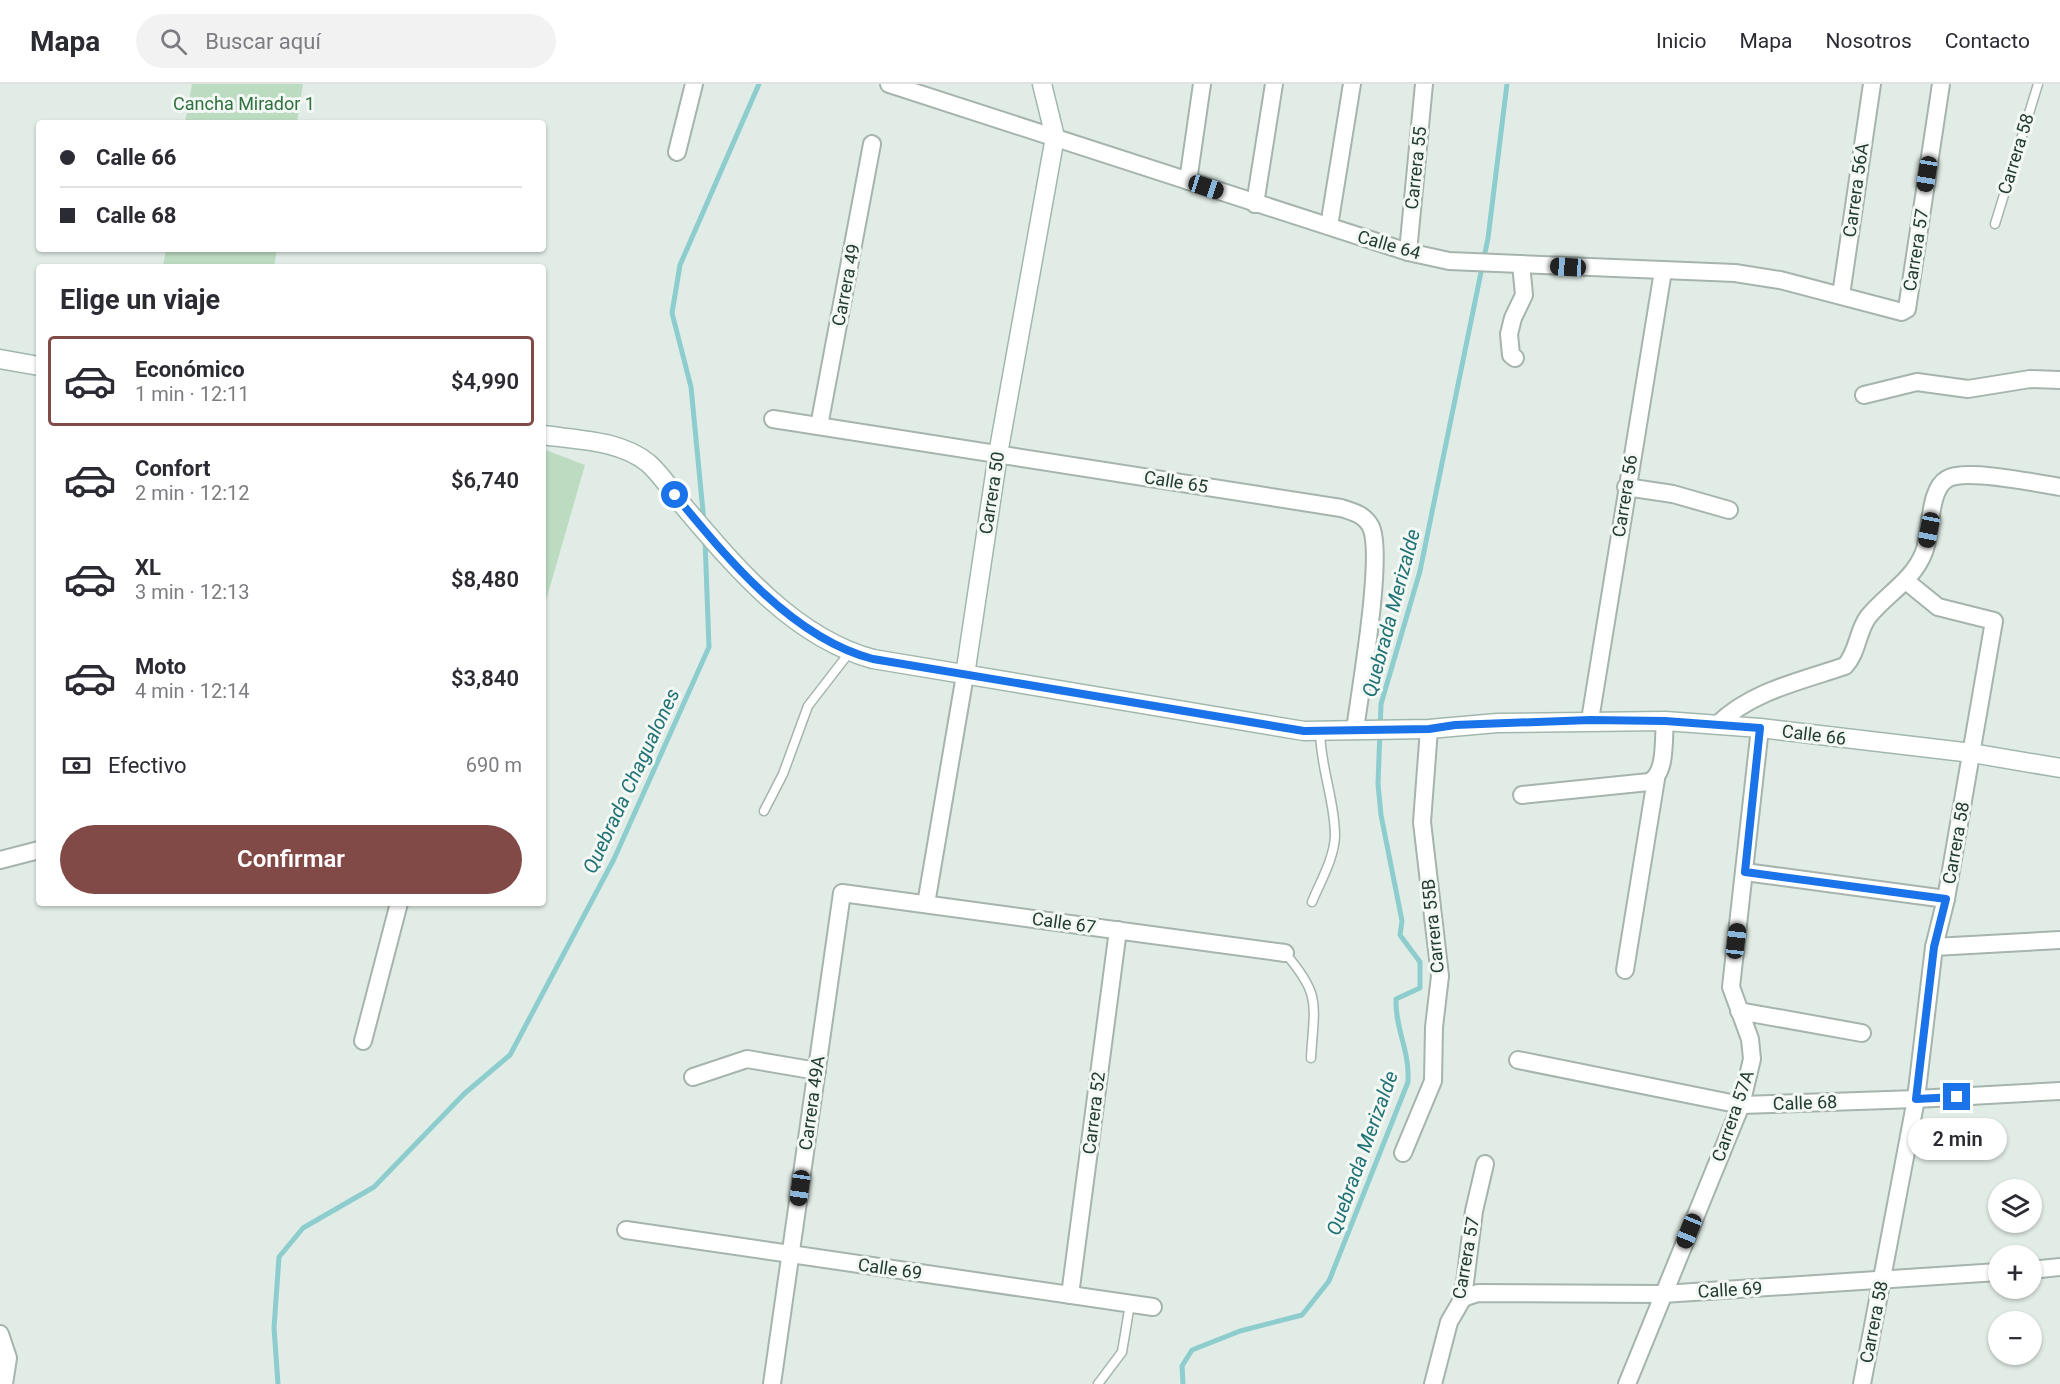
<!DOCTYPE html>
<html lang="es">
<head>
<meta charset="utf-8">
<style>
	:root { --surface:#fff; --page:#f2f2f3; --text:#2b2b33; --muted:#7c7c81; --line:#e1e1e2; --accent:#824a47 }
	body { margin:0; font-family:Roboto,sans-serif; background:var(--page); color:var(--text); height:100vh; display:flex; flex-direction:column; font-size:22px; white-space:nowrap }
	* { box-sizing:border-box; margin:0 }
	p { font-size:20px; color:var(--muted) }
	.icon { flex:none; width:33px; height:33px; fill:none; stroke:currentColor; stroke-width:2; stroke-linecap:round; stroke-linejoin:round }
	.map { position:relative; flex:1; overflow:hidden }
	.side { position:absolute; left:36px; top:180px; width:510px; height:642px; display:flex; flex-direction:column; background:var(--surface); border-radius:6px; box-shadow:0 2px 4px #0004 }
	.side>* { flex:none }
	.guide { position:absolute; left:36px; top:36px; width:510px; height:132px; border-radius:6px; box-shadow:0 2px 4px #0004; display:grid; align-content:center; height:132px; padding:0 24px; background:var(--surface) }
	.buttons { position:absolute; left:1988px; top:1095px; display:grid; gap:12px }
	.buttons a { display:grid; place-items:center; width:54px; height:54px; border-radius:50%; background:var(--surface); box-shadow:0 2px 4px #0004; font-size:30px }
	.end { position:absolute; width:27px; height:27px; margin:-14px; border:8px solid #1a73e8; background:#fff; box-shadow:0 0 0 3px #fff }
	.from { border-radius:50% }
	.bubble { position:absolute; height:42px; border-radius:21px; background:var(--surface); box-shadow:0 2px 4px #0004; font-size:20px; font-weight:600; line-height:42px; text-align:center }
	.car { position:absolute; width:18px; height:36px; margin:-18px -9px; border-radius:8px; box-shadow:0 0 4px 2px #0007; background:linear-gradient(#222 24%,#8ab4d8 0 40%,#222 0 76%,#8ab4d8 0 86%,#222 0) }
	.guide b { display:flex; align-items:center; gap:21px; height:57px; font-size:22px }
	.guide b+b { border-top:2px solid var(--line) }
	.guide i { width:15px; height:15px; background:var(--text) }
	ul { padding:0; list-style:none }
	li { display:flex; align-items:center; gap:18px; height:90px; margin:0 12px 9px; padding:0 12px; border:3px solid transparent; border-radius:6px }
	li div { flex:1 }
	li b { display:block; font-size:22px }
	li em { font-style:normal; font-weight:600 }
	li.on { border-color:var(--accent) }
	li>.icon { width:54px; height:54px; stroke-width:1.5 }
	h2 { padding:0 24px; font-size:27px; line-height:72px }
	.pay { display:flex; align-items:center; gap:15px; height:66px; padding:0 24px; font-size:22px }
	.pay p { margin-inline-start:auto }
	.action { display:flex; gap:12px; margin-top:auto; padding:12px 24px }
	.action a { flex:1; height:69px; border-radius:36px; background:var(--accent); color:#fff; font-size:24px; font-weight:600; line-height:69px; text-align:center }
	header { display:flex; align-items:center; gap:36px; box-sizing:border-box; height:84px; padding:0 30px; background:var(--surface); border-bottom:2px solid var(--line) }
	header strong { font-size:28px }
	nav { display:flex; gap:33px; margin-inline-start:auto; font-size:21px }
	.search { width:420px; height:54px; background:var(--page); display:flex; align-items:center; gap:15px; box-sizing:border-box; padding:0 21px; border-radius:33px; color:var(--muted); font-size:22px }
	.map>svg:first-child { display:block }
	.green { fill:#bcdcc1 }
	.lines { fill:none; stroke-linecap:round; stroke-linejoin:round }
	.stream { stroke:#8dcdce; stroke-width:5 }
	.lane-casing { stroke:#a5b4ac; stroke-width:11 }
	.street-casing { stroke:#a5b4ac; stroke-width:20 }
	.secondary-casing { stroke:#a1b7ad; stroke-width:21 }
	.lane { stroke:#fff; stroke-width:8 }
	.street { stroke:#fff; stroke-width:16 }
	.secondary { stroke:#fff; stroke-width:18 }
	.route { stroke:#1a73e8; stroke-width:8 }
	.labels { text-anchor:middle; stroke-width:6; stroke-linejoin:round; paint-order:stroke }
	.park-label { font-size:18px; fill:#2f7140; stroke:#f3f8f5 }
	.street-label { font-size:18px; fill:#233c32; stroke:#f3f8f5 }
	.water-label { font-size:20px; font-style:italic; fill:#207275; stroke:#f3f8f5 }
</style>
</head>
<body>
<header>
<strong>Mapa</strong>
<div class="search"><svg class="icon" aria-label="search" viewBox="0 0 24 24"><circle cx="10" cy="10" r="6"/><path d="M15 15l6 6"/></svg>Buscar aquí</div>
<nav><a>Inicio</a><a>Mapa</a><a>Nosotros</a><a>Contacto</a></nav>
</header>
<div class="map">
<svg width="2060" height="1300" viewBox="0 0 2060 1300">
	<rect width="100%" height="100%" fill="#e2ece6"/>
	<g class="green">
		<polygon points="192,0 303,0 297,39 185,39"/>
		<polygon points="166,165 277,165 274,183 163,183"/>
		<polygon points="543,365 585,381 543,527"/>
	</g>
	<g class="lines">
		<g class="stream">
			<polyline points="704,438 691,303 672,229 680,181 759,0"/>
			<polyline points="278,1300 274,1244 279,1173 303,1144 374,1103 464,1010 510,971 614,775 709,563 705,456"/>
			<path d="M1183,1300L1182,1282L1192,1266L1240,1247L1302,1231L1329,1197L1408,998C1410,966 1395,946 1396,915L1420,904V878L1400,851L1402,837L1381,731L1378,700L1381,620L1420,487L1488,154L1507,0"/>
		</g>
		<g class="lane-casing">
			<g id="lane">
				<polyline points="1995,140 2038,0"/>
				<polyline points="764,727 783,690 808,622 849,569"/>
				<path d="M1312,818C1320,798 1334,775 1335,752C1335,716 1320,683 1320,646"/>
				<path d="M1285,869C1322,912 1314,920 1311,974"/>
				<polyline points="1098,1300 1122,1268 1130,1220"/>
			</g>
		</g>
		<g class="street-casing">
			<g id="street">
				<polyline points="889,0 1408,168 1449,177 1735,189 1780,196 1902,228 1907,225 1941,0"/>
				<polyline points="677,68 694,0"/>
				<polyline points="1188,97 1202,0"/>
				<polyline points="1255,120 1274,0"/>
				<polyline points="1329,142 1352,0"/>
				<polyline points="1408,168 1424,0"/>
				<polyline points="1841,211 1872,0"/>
				<polyline points="1515,274 1511,271 1509,250 1513,234 1524,211 1521,180"/>
				<polyline points="1864,311 1917,298 1968,305 2030,295 2060,296"/>
				<path d="M773,335L1341,424C1354,428 1365,431 1371,443C1384,472 1360,607 1355,646"/>
				<polyline points="819,342 872,60"/>
				<polyline points="1626,403 1673,410 1729,426"/>
				<polyline points="1590,636 1663,187"/>
				<path d="M1718,640C1752,607 1801,597 1845,582C1858,568 1857,548 1868,533C1886,510 1913,497 1924,468C1932,448 1928,406 1947,395C1965,384 2036,399 2060,403"/>
				<path d="M1522,711L1649,698C1667,690 1663,655 1665,637"/>
				<polyline points="0,776 39,766"/>
				<polyline points="1745,788 1946,815"/>
				<polyline points="926,820 965,591"/>
				<polyline points="1934,863 2060,856"/>
				<polyline points="1625,886 1656,695"/>
				<polyline points="1739,927 1862,949"/>
				<polyline points="363,957 399,819"/>
				<polyline points="1518,976 1741,1021 1916,1015 2060,1007"/>
				<polyline points="693,993 747,975 817,987"/>
				<polyline points="1403,1069 1433,997 1434,943 1440,892 1422,738 1429,645"/>
				<polyline points="626,1146 1153,1223"/>
				<polyline points="2031,1186 2060,1183"/>
				<polyline points="1070,1211 1118,846"/>
				<polyline points="1463,1214 1478,1209 1663,1210 1998,1188"/>
				<polyline points="0,1250 8,1274 4,1300"/>
				<polyline points="772,1300 842,809 1285,869"/>
				<polyline points="1433,1300 1449,1238 1463,1214 1474,1127 1485,1080"/>
				<polyline points="1627,1300 1741,1021 1752,975 1750,955 1731,903 1760,644"/>
				<polyline points="1862,1300 1916,1015 1934,863 1946,815 1994,537 1938,523 1906,497"/>
			</g>
		</g>
		<g class="secondary-casing">
			<g id="secondary">
				<polyline points="0,275 39,282"/>
				<path d="M543,351C577,356 620,356 648,379C663,392 674,411 686,425C737,485 795,554 873,575L1304,647L1429,645L1497,639L1665,637L1760,644L1972,669L2060,684"/>
				<polyline points="965,591 998,370 1055,53 1042,0"/>
			</g>
		</g>
		<use href="#lane" class="lane"/>
		<use href="#street" class="street"/>
		<use href="#secondary" class="secondary"/>
	</g>
	<g class="lines">
		<path class="route" d="M675,411C726,473 792,554 873,575L1304,647L1429,645L1455,641L1590,636L1665,637L1760,644L1745,788L1946,815L1934,863L1916,1015L1957,1013"/>
	</g>
	<g class="labels">
		<g class="park-label">
			<text x="244" y="26">Cancha Mirador 1</text>
		</g>
		<g class="street-label">
			<text transform="translate(2016 70) rotate(-73)" y="6">Carrera 58</text>
			<text transform="translate(1416 84) rotate(-84)" y="6">Carrera 55</text>
			<text transform="translate(1856 106) rotate(-82)" y="6">Carrera 56A</text>
			<text transform="translate(1389 161) rotate(16)" y="6">Calle 64</text>
			<text transform="translate(1916 166) rotate(-81)" y="6">Carrera 57</text>
			<text transform="translate(846 201) rotate(-79)" y="6">Carrera 49</text>
			<text transform="translate(1176 398) rotate(9)" y="6">Calle 65</text>
			<text transform="translate(992 409) rotate(-81)" y="6">Carrera 50</text>
			<text transform="translate(1625 412) rotate(-81)" y="6">Carrera 56</text>
			<text transform="translate(1814 651) rotate(7)" y="6">Calle 66</text>
			<text transform="translate(1956 759) rotate(-80)" y="6">Carrera 58</text>
			<text transform="translate(1064 839) rotate(8)" y="6">Calle 67</text>
			<text transform="translate(1433 842) rotate(-96)" y="6">Carrera 55B</text>
			<text transform="translate(812 1019) rotate(-82)" y="6">Carrera 49A</text>
			<text transform="translate(1805 1019) rotate(-2)" y="6">Calle 68</text>
			<text transform="translate(1094 1029) rotate(-83)" y="6">Carrera 52</text>
			<text transform="translate(1733 1032) rotate(-71)" y="6">Carrera 57A</text>
			<text transform="translate(1466 1174) rotate(-80)" y="6">Carrera 57</text>
			<text transform="translate(890 1185) rotate(8)" y="6">Calle 69</text>
			<text transform="translate(1730 1206) rotate(-3)" y="6">Calle 69</text>
			<text transform="translate(1874 1238) rotate(-79)" y="6">Carrera 58</text>
		</g>
		<g class="water-label">
			<text transform="translate(1391 529) rotate(-75)" y="7">Quebrada Merizalde</text>
			<text transform="translate(631 697) rotate(-65)" y="7">Quebrada Chagualones</text>
			<text transform="translate(1362 1069) rotate(-70)" y="7">Quebrada Merizalde</text>
		</g>
	</g>
</svg>
<div class="buttons">
<a><svg class="icon" aria-label="layers" viewBox="0 0 24 24"><path d="M12 4l9 5-9 5-9-5zM3 14l9 5 9-5"/></svg></a>
<a>+</a>
<a>−</a>
</div>
<i class="end from" style="left:675px;top:411px"></i>
<i class="end" style="left:1957px;top:1013px"></i>
<div class="bubble" style="left:1908px;top:1034px;width:99px">2 min</div>
<i class="car" style="left:1927px;top:90px;rotate:189deg"></i>
<i class="car" style="left:1206px;top:103px;rotate:108deg"></i>
<i class="car" style="left:1568px;top:183px;rotate:273deg"></i>
<i class="car" style="left:1929px;top:446px;rotate:191deg"></i>
<i class="car" style="left:1736px;top:857px;rotate:7deg"></i>
<i class="car" style="left:800px;top:1104px;rotate:188deg"></i>
<i class="car" style="left:1689px;top:1147px;rotate:202deg"></i>
<div class="guide">
<b><i class="from"></i>Calle 66</b>
<b><i></i>Calle 68</b>
</div>
<section class="side">
<h2>Elige un viaje</h2>
<ul>
<li class="on"><svg class="icon" aria-label="car" viewBox="0 0 24 24"><path d="M5 17H2v-5l4-1 3-4h7l3 4 3 1v5h-3M9 17h6M6 11h13"/><circle cx="7" cy="17" r="2"/><circle cx="17" cy="17" r="2"/></svg><div><b>Económico</b><p>1 min · 12:11</p></div><em>$4,990</em></li>
<li><svg class="icon" aria-label="car" viewBox="0 0 24 24"><path d="M5 17H2v-5l4-1 3-4h7l3 4 3 1v5h-3M9 17h6M6 11h13"/><circle cx="7" cy="17" r="2"/><circle cx="17" cy="17" r="2"/></svg><div><b>Confort</b><p>2 min · 12:12</p></div><em>$6,740</em></li>
<li><svg class="icon" aria-label="car" viewBox="0 0 24 24"><path d="M5 17H2v-5l4-1 3-4h7l3 4 3 1v5h-3M9 17h6M6 11h13"/><circle cx="7" cy="17" r="2"/><circle cx="17" cy="17" r="2"/></svg><div><b>XL</b><p>3 min · 12:13</p></div><em>$8,480</em></li>
<li><svg class="icon" aria-label="car" viewBox="0 0 24 24"><path d="M5 17H2v-5l4-1 3-4h7l3 4 3 1v5h-3M9 17h6M6 11h13"/><circle cx="7" cy="17" r="2"/><circle cx="17" cy="17" r="2"/></svg><div><b>Moto</b><p>4 min · 12:14</p></div><em>$3,840</em></li>
</ul>
<div class="pay"><svg class="icon" aria-label="cash" viewBox="0 0 24 24"><path d="M3 7h18v10H3z"/><circle cx="12" cy="12" r="2"/></svg>Efectivo<p>690 m</p></div>
<div class="action"><a>Confirmar</a></div>
</section>
</div>
</body>
</html>
